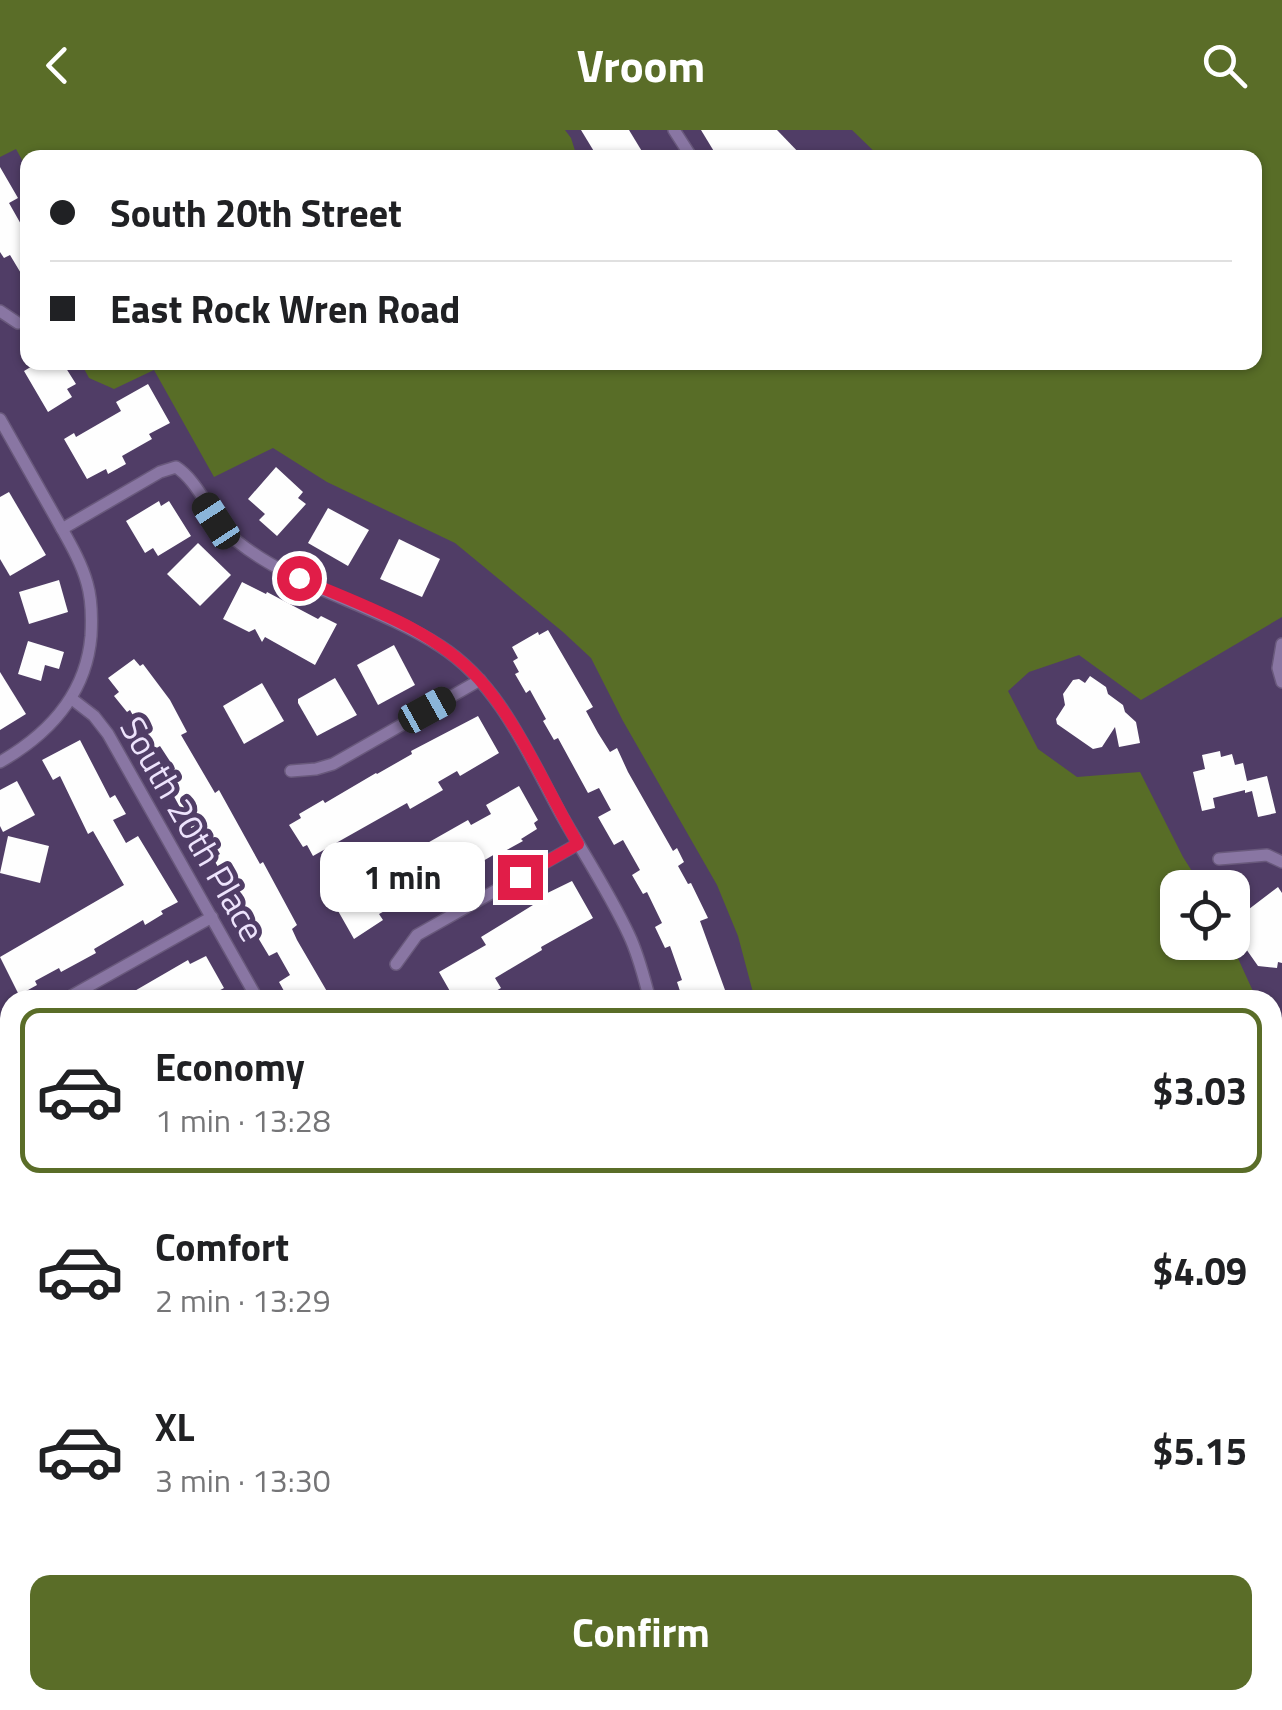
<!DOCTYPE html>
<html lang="en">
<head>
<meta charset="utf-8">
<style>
	:root { --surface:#fff; --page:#f2f2f2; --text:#202124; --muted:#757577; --line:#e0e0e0; --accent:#5a6d28 }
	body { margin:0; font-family:"Titillium Web",sans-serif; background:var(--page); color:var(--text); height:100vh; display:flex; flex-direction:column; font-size:38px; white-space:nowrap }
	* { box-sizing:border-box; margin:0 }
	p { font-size:32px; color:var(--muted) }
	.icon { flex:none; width:55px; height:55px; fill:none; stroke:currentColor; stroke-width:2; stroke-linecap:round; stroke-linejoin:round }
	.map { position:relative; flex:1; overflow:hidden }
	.sheet { position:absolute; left:0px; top:860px; width:1282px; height:720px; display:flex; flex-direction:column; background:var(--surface); border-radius:30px 30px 0 0; box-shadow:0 2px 8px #0004 }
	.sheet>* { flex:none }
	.banner { position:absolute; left:20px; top:20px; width:1242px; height:220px; border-radius:20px; box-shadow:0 2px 8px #0004; display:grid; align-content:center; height:220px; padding:0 30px; background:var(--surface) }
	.controls { position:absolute; left:1160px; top:740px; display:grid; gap:20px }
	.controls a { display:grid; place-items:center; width:90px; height:90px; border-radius:20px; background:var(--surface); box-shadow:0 2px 8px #0004; font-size:50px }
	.end { position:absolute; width:45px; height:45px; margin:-22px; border:12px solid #e11d48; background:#fff; box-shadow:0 0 0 5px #fff }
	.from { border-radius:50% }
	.bubble { position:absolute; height:70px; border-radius:20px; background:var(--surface); box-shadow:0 2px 8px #0004; font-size:32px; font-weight:700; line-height:70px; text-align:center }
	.car { position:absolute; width:30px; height:60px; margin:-30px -15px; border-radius:12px; box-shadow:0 0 8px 2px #0007; background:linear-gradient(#222 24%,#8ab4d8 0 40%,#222 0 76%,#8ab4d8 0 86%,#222 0) }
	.banner b { display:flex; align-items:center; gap:35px; height:95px; font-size:38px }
	.banner b+b { border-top:2px solid var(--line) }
	.banner i { width:25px; height:25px; background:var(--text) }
	ul { padding:18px 0 0; list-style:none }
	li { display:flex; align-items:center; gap:30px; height:165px; margin:0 20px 15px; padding:0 10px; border:5px solid transparent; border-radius:20px }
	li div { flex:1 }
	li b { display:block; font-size:38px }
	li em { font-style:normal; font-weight:700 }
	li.selected { border-color:var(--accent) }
	li>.icon { width:90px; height:90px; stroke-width:1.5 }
	.action { display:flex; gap:20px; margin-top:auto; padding:20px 30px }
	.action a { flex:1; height:115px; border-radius:20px; background:var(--accent); color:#fff; font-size:40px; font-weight:700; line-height:115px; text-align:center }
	header { display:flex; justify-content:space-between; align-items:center; height:130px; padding:0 30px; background:var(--accent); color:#fff; font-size:45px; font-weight:700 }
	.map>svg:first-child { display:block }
	.green { fill:#586d27 }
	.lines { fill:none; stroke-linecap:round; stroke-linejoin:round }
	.stream { stroke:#55677e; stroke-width:4 }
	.building { fill:#fefefe }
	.street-casing { stroke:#69597c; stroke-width:14 }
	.street { stroke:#8976a3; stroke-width:11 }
	.route { stroke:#e11d48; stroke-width:12 }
	.labels { text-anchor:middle; stroke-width:10; stroke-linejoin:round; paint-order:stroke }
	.street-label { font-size:35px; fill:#ede3fc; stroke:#503d66 }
</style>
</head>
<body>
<header><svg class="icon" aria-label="back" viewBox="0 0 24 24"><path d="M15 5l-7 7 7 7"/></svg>Vroom<svg class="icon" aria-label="search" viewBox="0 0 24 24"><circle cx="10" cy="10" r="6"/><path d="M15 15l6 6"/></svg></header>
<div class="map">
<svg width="1282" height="1580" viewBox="0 0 1282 1580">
	<rect width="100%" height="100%" fill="#503d66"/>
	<g class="green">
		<polygon points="0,0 565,0 571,8 577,27 28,28 27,39 16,19 0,27"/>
		<polygon points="852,0 1282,0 1282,487 1141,570 1079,525 1029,542 1008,561 1038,619 1077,647 1140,642 1183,727 1202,757 1178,758 1178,812 1231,813 1257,870 755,870 738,806 717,755 623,591 591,528 563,502 455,413 327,352 273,318 214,347 154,240 114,259 89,248 81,233 1255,232 1255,28 880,27"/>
		<polygon points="10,1257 10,1570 772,1570 777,1580 0,1580 0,1259"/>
	</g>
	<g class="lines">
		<g class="stream">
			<polyline points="1272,1494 1282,1448"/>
			<polyline points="1190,1580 1198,1570"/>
		</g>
	</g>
	<g class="building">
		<polygon points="581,0 629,0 646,28 598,28"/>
		<polygon points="701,0 777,0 804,28 718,28"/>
		<polygon points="0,37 18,68 9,73 22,96 28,93 28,155 10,125 4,128 0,122"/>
		<polygon points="39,232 57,232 60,237 64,235 76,254 67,259 72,267 48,282 24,241"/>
		<polygon points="148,254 170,293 149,304 152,309 122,326 126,334 108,344 106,339 87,349 64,309 74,303 76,307 121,281 116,272"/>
		<polygon points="276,337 303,362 298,368 306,374 277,406 259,390 265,384 248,369"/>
		<polygon points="9,362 46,425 10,446 0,429 0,367"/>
		<polygon points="159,371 161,376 169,371 191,406 158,426 153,418 145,423 126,391"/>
		<polygon points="328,378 369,400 348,436 308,413"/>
		<polygon points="399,409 440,429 422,467 380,449"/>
		<polygon points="198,413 231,445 200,476 167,444"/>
		<polygon points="59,450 68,482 29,494 19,462"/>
		<polygon points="242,452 266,464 267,462 318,489 321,486 337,494 315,535 265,507 262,512 255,499 249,502 223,489"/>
		<polygon points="548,500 593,577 586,581 598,603 610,622 617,618 628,642 673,721 677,718 684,732 678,736 688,754 691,753 708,788 700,791 725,860 695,870 683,870 677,852 682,850 670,816 665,818 655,797 662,793 647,762 643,764 632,745 640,740 623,710 614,715 598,687 611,680 599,658 588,663 558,608 554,610 543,591 546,589 530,560 526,563 515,544 519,542 513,531 518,528 512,517 538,502 539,505"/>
		<polygon points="28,511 64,522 59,539 45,535 41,551 18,544"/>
		<polygon points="394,515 415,555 378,575 357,535"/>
		<polygon points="134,529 140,536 143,534 170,570 187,602 181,605 215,663 219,660 260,734 263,732 297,795 292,799 297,810 332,870 289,870 279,852 290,845 277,822 269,826 245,786 242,788 232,770 241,765 229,743 223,746 213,728 220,724 207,701 196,707 163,646 175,639 160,616 153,620 149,615 130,580 127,582 114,566 119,562 108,548"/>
		<polygon points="0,542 26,584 0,600"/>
		<polygon points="1090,546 1106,557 1108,564 1123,575 1125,582 1136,592 1140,613 1119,617 1115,597 1102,617 1093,619 1057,594 1056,589 1065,575 1063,564 1073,550 1079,549 1085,553"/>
		<polygon points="335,548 357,585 317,606 298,573 298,569"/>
		<polygon points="262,553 284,591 244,614 223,576"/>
		<polygon points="478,586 499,623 460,646 457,641 438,652 443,660 410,679 407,673 313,726 307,715 303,717 289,695 301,688 299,684 323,670 325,673 376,643 377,644 412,624 411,621"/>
		<polygon points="80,610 110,668 115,665 126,684 113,690 126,713 138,706 178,772 161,781 163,784 145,795 143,790 94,819 96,823 61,842 59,838 35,851 37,855 19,865 0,827 124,755 93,701 88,704 60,646 53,650 42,630"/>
		<polygon points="1220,621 1221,627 1232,624 1235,635 1243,633 1247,651 1267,646 1276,683 1258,687 1252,661 1245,663 1245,660 1213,668 1215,678 1202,681 1193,642 1205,639 1202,625"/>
		<polygon points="17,651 35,685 3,702 0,696 0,660"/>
		<polygon points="519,656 538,690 534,693 537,699 521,709 523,711 503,722 502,720 464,742 466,744 450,753 401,777 399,773 379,784 383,790 354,809 333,772 341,768 337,760 369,742 371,745 468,690 471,695 491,684 486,675"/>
		<polygon points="8,706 49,716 40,753 0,743"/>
		<polygon points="572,751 593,788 541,817 542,820 495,848 501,858 480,870 455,870 439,842 486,815 481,807 533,775 531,771"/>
		<polygon points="1278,757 1282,763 1282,833 1278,832 1277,838 1258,836 1232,799 1232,792"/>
		<polygon points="206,826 224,858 202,870 119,870 188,830 190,834"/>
	</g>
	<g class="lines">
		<g class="street-casing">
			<g id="street">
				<polyline points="674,0 692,28"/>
				<polyline points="0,181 18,193"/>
				<path d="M0,289C19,323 38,356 57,390C68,410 81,431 87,453C92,470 92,489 91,506C86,565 49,604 0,632"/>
				<path d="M62,399L160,342L176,337C200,352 212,392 238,412C294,457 378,476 440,516C500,554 529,626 562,686C585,726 610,764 629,805C639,826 644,848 650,870"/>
				<polyline points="1282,514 1278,538 1282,552"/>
				<polyline points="72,569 94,586 108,604 258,870"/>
				<polyline points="291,641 316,639 333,634 480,550"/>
				<polyline points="1219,729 1267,725 1282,732"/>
				<polyline points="396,834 417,805 578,714"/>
				<polyline points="64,870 212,787"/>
				<polyline points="0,897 10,894"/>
				<polyline points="0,1100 10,1095"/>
				<polyline points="1272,1167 1282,1148"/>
				<polyline points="985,1580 1000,1573"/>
				<polyline points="1257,1580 1272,1570"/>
			</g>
		</g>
		<use href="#street" class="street"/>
	</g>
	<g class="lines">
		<path class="route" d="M299,448C360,475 433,498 479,549C518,592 548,662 578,714L520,747"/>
	</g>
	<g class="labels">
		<g class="street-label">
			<text transform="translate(192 699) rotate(60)" y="12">South 20th Place</text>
		</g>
	</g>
</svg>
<div class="controls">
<a><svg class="icon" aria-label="locate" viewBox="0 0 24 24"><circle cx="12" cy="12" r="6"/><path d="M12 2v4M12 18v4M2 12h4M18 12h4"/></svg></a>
</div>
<i class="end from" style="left:299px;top:448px"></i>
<i class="end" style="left:520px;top:747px"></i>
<div class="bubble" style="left:320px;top:712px;width:165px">1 min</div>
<i class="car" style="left:216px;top:391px;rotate:327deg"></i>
<i class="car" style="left:427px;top:580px;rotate:61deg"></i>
<div class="banner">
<b><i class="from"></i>South 20th Street</b>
<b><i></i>East Rock Wren Road</b>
</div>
<section class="sheet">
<ul>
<li class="selected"><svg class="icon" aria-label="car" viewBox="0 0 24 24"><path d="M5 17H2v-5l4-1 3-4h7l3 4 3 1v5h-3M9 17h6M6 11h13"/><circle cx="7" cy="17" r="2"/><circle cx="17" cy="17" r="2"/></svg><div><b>Economy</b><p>1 min · 13:28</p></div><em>$3.03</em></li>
<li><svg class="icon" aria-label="car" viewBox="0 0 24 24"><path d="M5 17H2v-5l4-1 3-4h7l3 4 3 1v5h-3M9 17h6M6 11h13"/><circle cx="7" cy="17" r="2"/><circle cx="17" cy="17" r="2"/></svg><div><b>Comfort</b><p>2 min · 13:29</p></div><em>$4.09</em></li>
<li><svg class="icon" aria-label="car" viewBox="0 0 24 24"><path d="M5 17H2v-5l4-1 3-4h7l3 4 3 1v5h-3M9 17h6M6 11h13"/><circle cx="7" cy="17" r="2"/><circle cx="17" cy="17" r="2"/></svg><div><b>XL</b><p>3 min · 13:30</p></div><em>$5.15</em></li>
</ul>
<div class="action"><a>Confirm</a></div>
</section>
</div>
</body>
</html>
